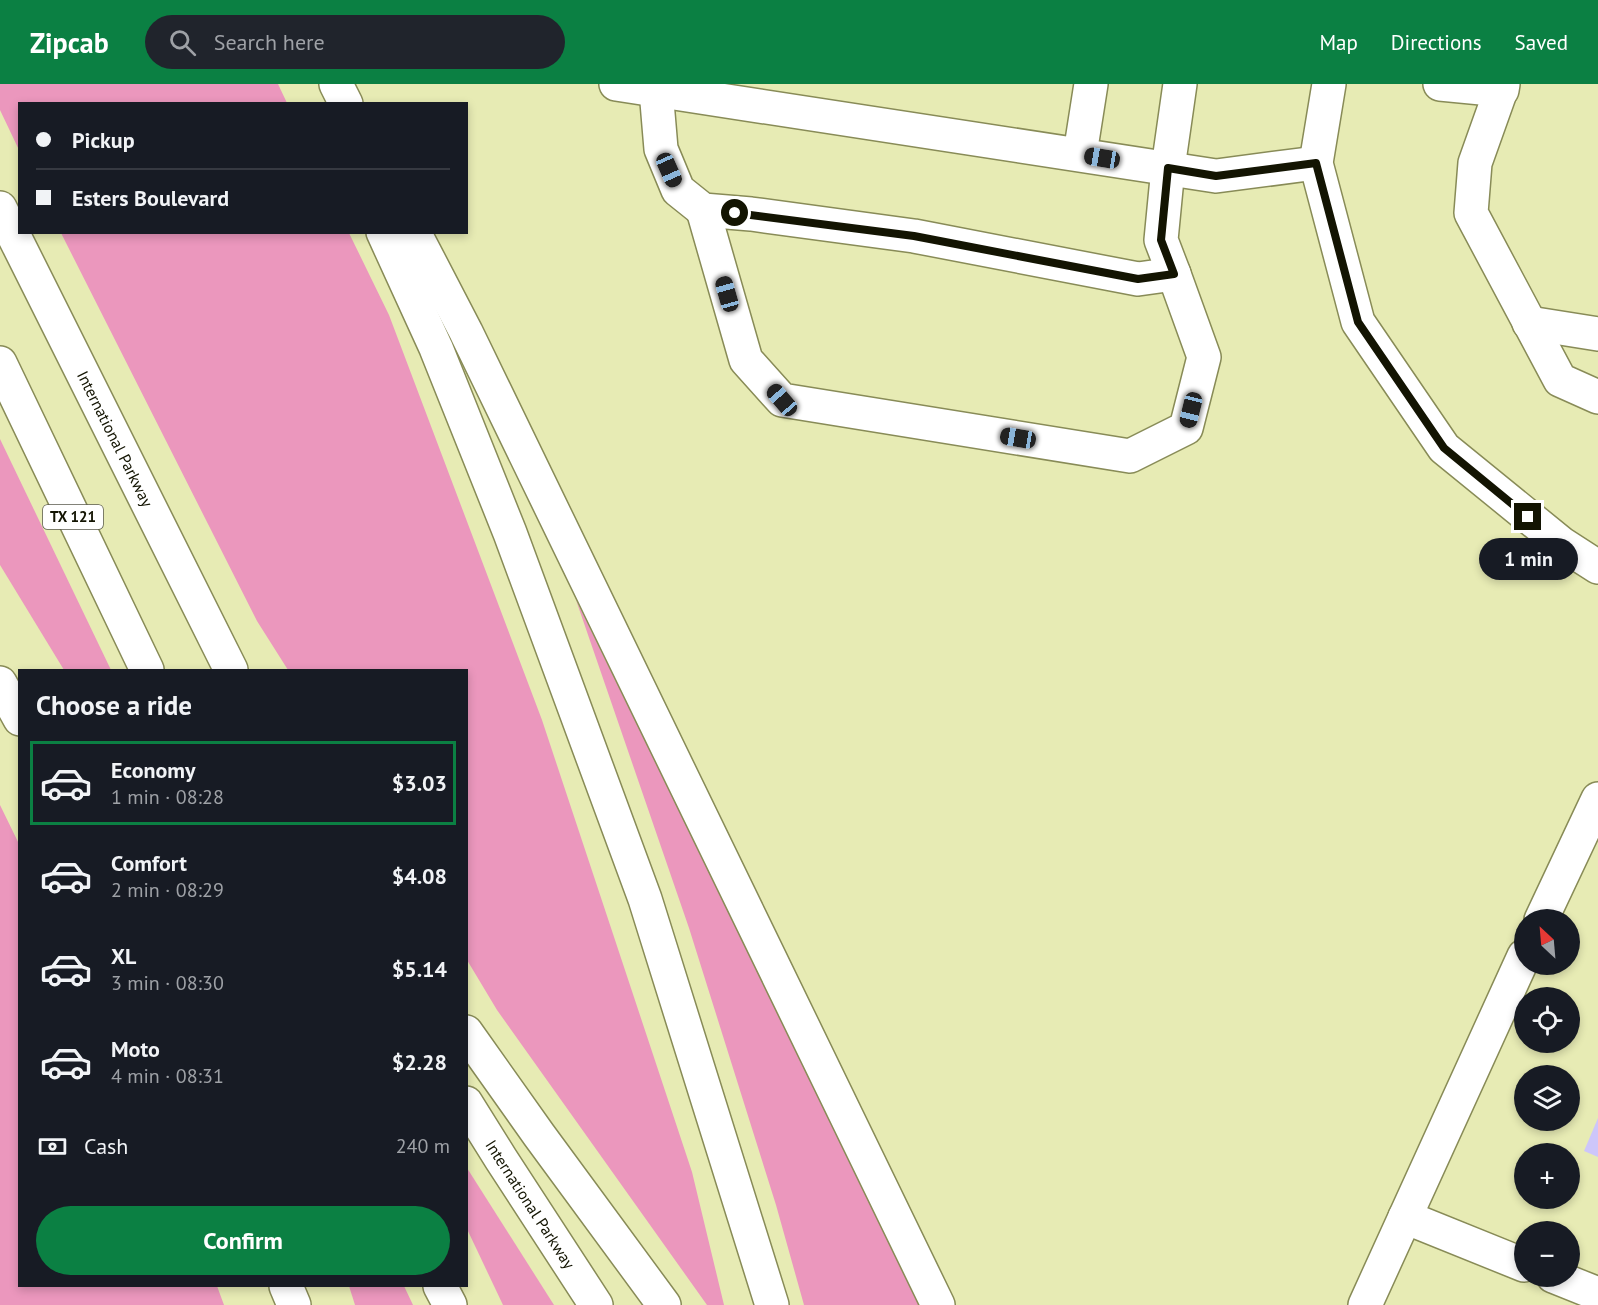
<!DOCTYPE html>
<html lang="en">
<head>
<meta charset="utf-8">
<style>
	:root { --surface:#171b24; --page:#20242c; --text:#f1f3f6; --muted:#9ea1a6; --line:#363941; --accent:#0b8043 }
	body { margin:0; font-family:"PT Sans",sans-serif; background:var(--page); color:var(--text); height:100vh; display:flex; flex-direction:column; font-size:22px; white-space:nowrap }
	* { box-sizing:border-box; margin:0 }
	p { font-size:20px; color:var(--muted) }
	.icon { flex:none; width:33px; height:33px; fill:none; stroke:currentColor; stroke-width:2; stroke-linecap:round; stroke-linejoin:round }
	.map { position:relative; flex:1; overflow:hidden }
	.drawer { position:absolute; left:18px; top:585px; width:450px; height:618px; display:flex; flex-direction:column; background:var(--surface); border-radius:0px; box-shadow:0 3px 9px #0003 }
	.drawer>* { flex:none }
	.top-card { position:absolute; left:18px; top:18px; width:450px; height:132px; border-radius:0px; box-shadow:0 3px 9px #0003; display:grid; align-content:center; height:132px; padding:0 18px; background:var(--surface) }
	.needle { width:39px; rotate:334deg }
	.controls { position:absolute; left:1514px; top:825px; display:grid; gap:12px }
	.controls a { display:grid; place-items:center; width:66px; height:66px; border-radius:50%; background:var(--surface); box-shadow:0 3px 9px #0003; font-size:30px }
	.end { position:absolute; width:27px; height:27px; margin:-14px; border:8px solid #131402; background:#fff; box-shadow:0 0 0 3px #fff }
	.from { border-radius:50% }
	.bubble { position:absolute; height:42px; border-radius:21px; background:var(--surface); box-shadow:0 3px 9px #0003; font-size:20px; font-weight:800; line-height:42px; text-align:center }
	.car { position:absolute; width:18px; height:36px; margin:-18px -9px; border-radius:8px; box-shadow:0 0 4px 2px #0007; background:linear-gradient(#222 24%,#8ab4d8 0 40%,#222 0 76%,#8ab4d8 0 86%,#222 0) }
	.top-card b { display:flex; align-items:center; gap:21px; height:57px; font-size:22px }
	.top-card b+b { border-top:2px solid var(--line) }
	.top-card i { width:15px; height:15px; background:var(--text) }
	ul { padding:0; list-style:none }
	li { display:flex; align-items:center; gap:18px; height:84px; margin:0 12px 9px; padding:0 6px; border:3px solid transparent; border-radius:0px }
	li div { flex:1 }
	li b { display:block; font-size:22px }
	li em { font-style:normal; font-weight:800 }
	li.active { border-color:var(--accent) }
	li>.icon { width:54px; height:54px; stroke-width:1.5 }
	h2 { padding:0 18px; font-size:27px; line-height:72px }
	.pay { display:flex; align-items:center; gap:15px; height:66px; padding:0 18px; font-size:22px }
	.pay p { margin-inline-start:auto }
	.primary-button { display:flex; gap:12px; margin-top:auto; padding:12px 18px }
	.primary-button a { flex:1; height:69px; border-radius:36px; background:var(--accent); color:#fff; font-size:24px; font-weight:800; line-height:69px; text-align:center }
	header { display:flex; align-items:center; gap:36px; box-sizing:border-box; height:84px; padding:0 30px; background:var(--accent); color:#fff }
	header strong { font-size:28px }
	nav { display:flex; gap:33px; margin-inline-start:auto; font-size:21px }
	.search { width:420px; height:54px; background:var(--page); display:flex; align-items:center; gap:15px; box-sizing:border-box; padding:0 21px; border-radius:33px; color:var(--muted); font-size:22px }
	.map>svg:first-child { display:block }
	.green { fill:#eb97bd }
	.building { fill:#cdc6fa }
	.lines { fill:none; stroke-linecap:round; stroke-linejoin:round }
	.minor-casing { stroke:#888b57; stroke-width:36 }
	.highway-casing { stroke:#888b57; stroke-width:36 }
	.minor { stroke:#fff; stroke-width:33 }
	.highway { stroke:#fff; stroke-width:33 }
	.route { stroke:#131402; stroke-width:8 }
	.labels { text-anchor:middle; stroke-width:4.5; stroke-linejoin:round; paint-order:stroke }
	.shield { fill:#fff; stroke:#5a5a4e; stroke-width:1.5 }
	.shield-label { font-size:15px; font-weight:bold; fill:#131402 }
	.street-label { font-size:16px; fill:#131402; stroke:#fff }
</style>
</head>
<body>
<header>
<strong>Zipcab</strong>
<div class="search"><svg class="icon" aria-label="search" viewBox="0 0 24 24"><circle cx="10" cy="10" r="6"/><path d="M15 15l6 6"/></svg>Search here</div>
<nav><a>Map</a><a>Directions</a><a>Saved</a></nav>
</header>
<div class="map">
<svg width="1598" height="1221" viewBox="0 0 1598 1221">
	<rect width="100%" height="100%" fill="#e7ebb4"/>
	<g class="green">
		<polygon points="0,0 278,0 287,19 20,20 19,66 0,26"/>
		<polygon points="61,149 349,149 389,231 542,636 692,1088 724,1221 707,1221 497,926 467,876 466,586 288,586 257,537"/>
		<polygon points="0,355 111,586 64,586 0,481"/>
		<polygon points="576,516 892,1161 919,1221 804,1221 776,1121 689,844"/>
		<polygon points="0,721 20,762 20,1202 217,1202 224,1221 0,1221"/>
		<polygon points="467,1084 554,1221 503,1221 467,1145"/>
		<polygon points="349,1202 404,1202 413,1221 355,1221"/>
	</g>
	<polygon class="building" points="1598,1034 1598,1073 1584,1067"/>
	<g class="lines">
		<g class="minor-casing">
			<g id="minor">
				<polyline points="616,0 1216,92 1316,79"/>
				<polyline points="1329,0 1316,79 1358,238 1444,364 1562,460 1598,483"/>
				<polyline points="1440,0 1502,6 1503,0"/>
				<polyline points="656,6 661,65 678,106 703,126 751,130 914,152 1138,195 1174,190 1161,156 1168,84 1180,0"/>
				<polyline points="1501,6 1475,79 1471,129 1560,296 1598,313"/>
				<polyline points="1080,70 1091,0"/>
				<polyline points="703,126 746,276 782,316 1130,372 1186,344 1204,273 1174,190"/>
				<polyline points="1529,239 1598,250"/>
				<polyline points="1541,836 1598,715"/>
				<polyline points="1405,1133 1524,1181"/>
				<polyline points="1553,1192 1598,1210"/>
				<polyline points="1365,1221 1524,872"/>
			</g>
		</g>
		<g class="highway-casing">
			<g id="highway">
				<polyline points="336,0 346,20"/>
				<path id="s1" d="M0,124L231,586"/>
				<polyline points="383,148 436,264 510,449 645,815 772,1221"/>
				<polyline points="414,148 466,248 938,1221"/>
				<polyline points="0,279 147,586"/>
				<polyline points="0,599 20,635"/>
				<polyline points="466,948 539,1051 664,1221"/>
				<path id="s2" d="M466,1019L501,1075L596,1221"/>
				<polyline points="286,1202 294,1221"/>
				<polyline points="440,1202 450,1221"/>
			</g>
		</g>
		<use href="#minor" class="minor"/>
		<use href="#highway" class="highway"/>
	</g>
	<g class="lines">
		<polyline class="route" points="735,129 914,152 1138,195 1174,190 1161,156 1168,84 1216,92 1316,79 1358,238 1444,364 1528,433"/>
	</g>
	<g class="labels">
		<rect class="shield" x="43" y="421" width="60" height="24" rx="4.5"/>
		<g class="shield-label">
			<text x="73" y="438">TX 121</text>
		</g>
		<g class="street-label">
			<text dy="6" stroke="none"><textPath href="#s1" startOffset="258">International Parkway</textPath></text>
			<text dy="6" stroke="none"><textPath href="#s2" startOffset="120">International Parkway</textPath></text>
		</g>
	</g>
</svg>
<div class="controls">
<a><svg class="needle" viewBox="-14 -14 28 28"><path d="M0-13l5 13h-10z" fill="#e53935"/><path d="M0 13l5-13h-10z" fill="#9ea1a6"/></svg></a>
<a><svg class="icon" aria-label="locate" viewBox="0 0 24 24"><circle cx="12" cy="12" r="6"/><path d="M12 2v4M12 18v4M2 12h4M18 12h4"/></svg></a>
<a><svg class="icon" aria-label="layers" viewBox="0 0 24 24"><path d="M12 4l9 5-9 5-9-5zM3 14l9 5 9-5"/></svg></a>
<a>+</a>
<a>−</a>
</div>
<i class="end from" style="left:735px;top:129px"></i>
<i class="end" style="left:1528px;top:433px"></i>
<div class="bubble" style="left:1479px;top:454px;width:99px">1 min</div>
<i class="car" style="left:1102px;top:74px;rotate:279deg"></i>
<i class="car" style="left:669px;top:86px;rotate:156deg"></i>
<i class="car" style="left:727px;top:210px;rotate:344deg"></i>
<i class="car" style="left:782px;top:316px;rotate:319deg"></i>
<i class="car" style="left:1191px;top:326px;rotate:194deg"></i>
<i class="car" style="left:1018px;top:354px;rotate:279deg"></i>
<div class="top-card">
<b><i class="from"></i>Pickup</b>
<b><i></i>Esters Boulevard</b>
</div>
<section class="drawer">
<h2>Choose a ride</h2>
<ul>
<li class="active"><svg class="icon" aria-label="car" viewBox="0 0 24 24"><path d="M5 17H2v-5l4-1 3-4h7l3 4 3 1v5h-3M9 17h6M6 11h13"/><circle cx="7" cy="17" r="2"/><circle cx="17" cy="17" r="2"/></svg><div><b>Economy</b><p>1 min · 08:28</p></div><em>$3.03</em></li>
<li><svg class="icon" aria-label="car" viewBox="0 0 24 24"><path d="M5 17H2v-5l4-1 3-4h7l3 4 3 1v5h-3M9 17h6M6 11h13"/><circle cx="7" cy="17" r="2"/><circle cx="17" cy="17" r="2"/></svg><div><b>Comfort</b><p>2 min · 08:29</p></div><em>$4.08</em></li>
<li><svg class="icon" aria-label="car" viewBox="0 0 24 24"><path d="M5 17H2v-5l4-1 3-4h7l3 4 3 1v5h-3M9 17h6M6 11h13"/><circle cx="7" cy="17" r="2"/><circle cx="17" cy="17" r="2"/></svg><div><b>XL</b><p>3 min · 08:30</p></div><em>$5.14</em></li>
<li><svg class="icon" aria-label="car" viewBox="0 0 24 24"><path d="M5 17H2v-5l4-1 3-4h7l3 4 3 1v5h-3M9 17h6M6 11h13"/><circle cx="7" cy="17" r="2"/><circle cx="17" cy="17" r="2"/></svg><div><b>Moto</b><p>4 min · 08:31</p></div><em>$2.28</em></li>
</ul>
<div class="pay"><svg class="icon" aria-label="cash" viewBox="0 0 24 24"><path d="M3 7h18v10H3z"/><circle cx="12" cy="12" r="2"/></svg>Cash<p>240 m</p></div>
<div class="primary-button"><a>Confirm</a></div>
</section>
</div>
</body>
</html>
